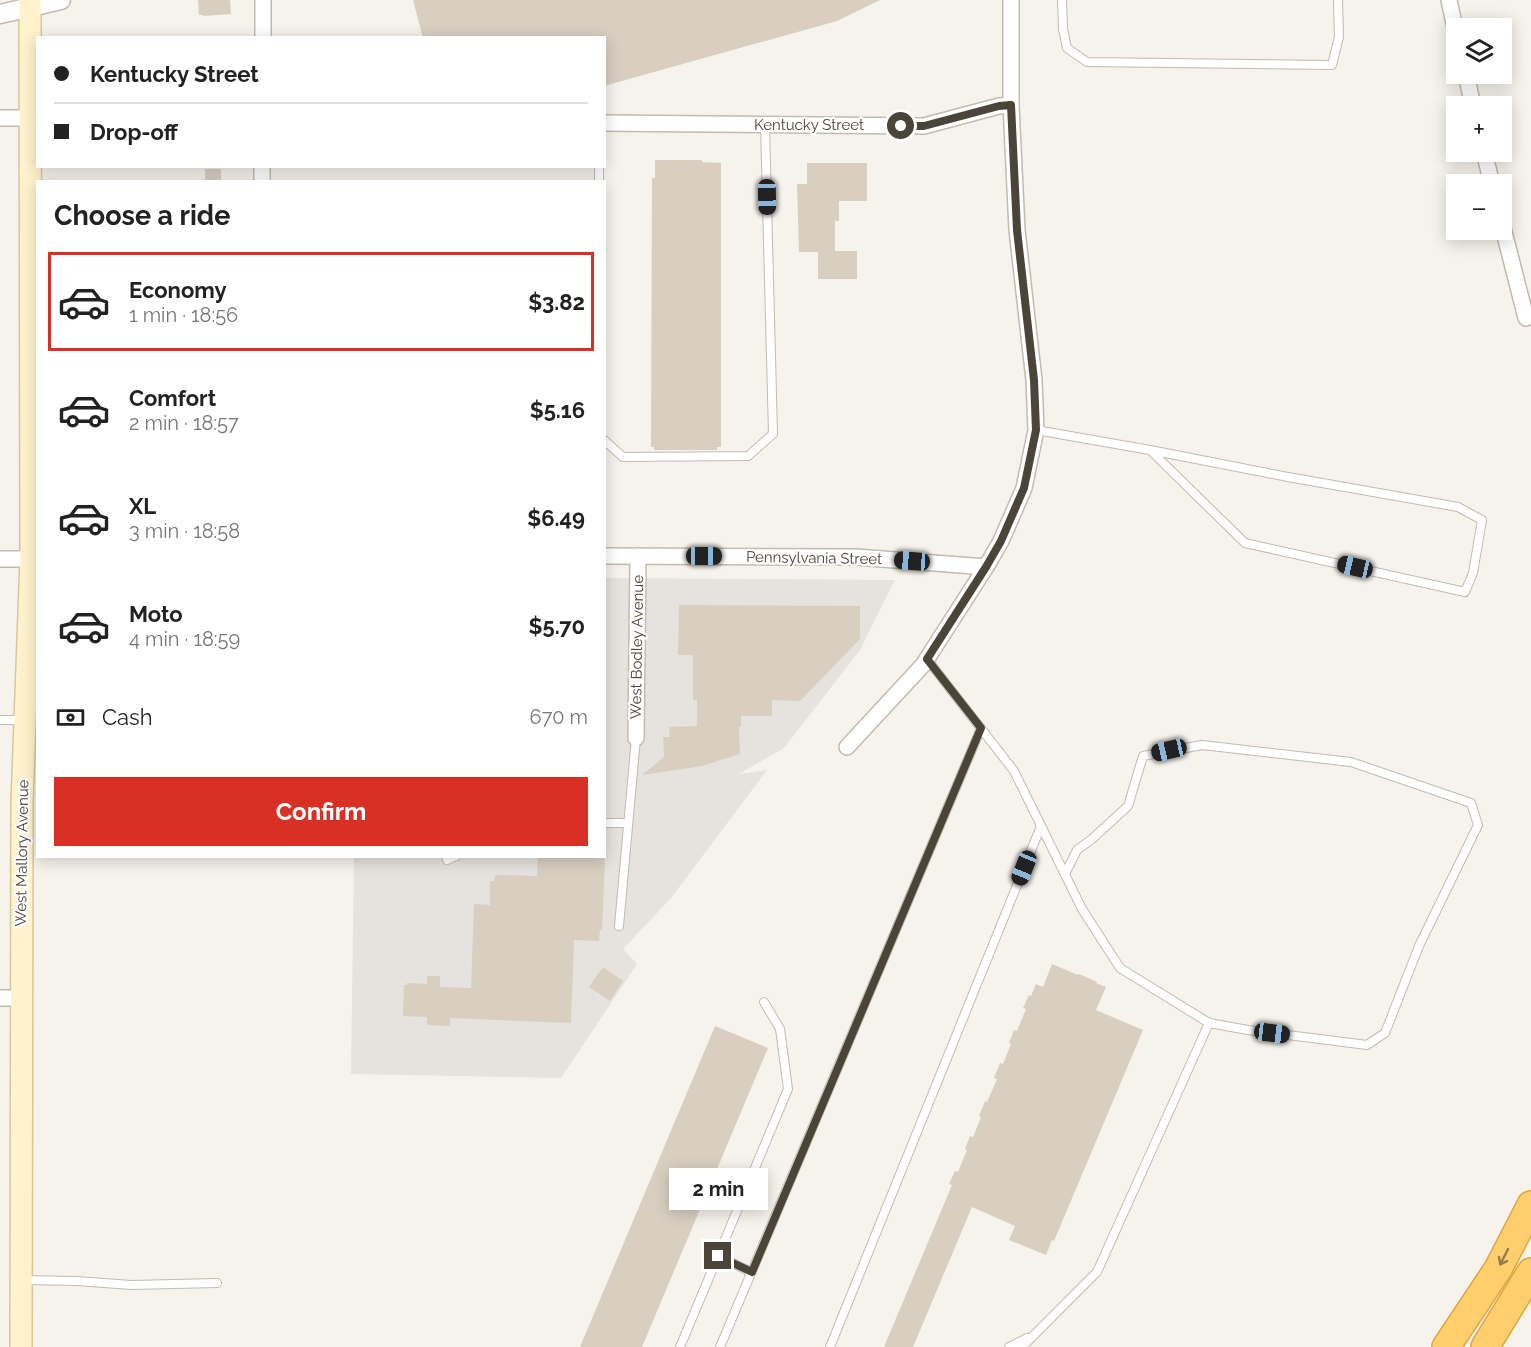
<!DOCTYPE html>
<html lang="en">
<head>
<meta charset="utf-8">
<style>
	:root { --surface:#fff; --page:#f2f2f2; --text:#222; --muted:#767676; --line:#e0e0e0; --accent:#d93025 }
	body { margin:0; font-family:Raleway,sans-serif; background:var(--page); color:var(--text); height:100vh; display:flex; flex-direction:column; font-size:22px; white-space:nowrap }
	* { box-sizing:border-box; margin:0 }
	p { font-size:20px; color:var(--muted) }
	.icon { flex:none; width:33px; height:33px; fill:none; stroke:currentColor; stroke-width:2; stroke-linecap:round; stroke-linejoin:round }
	.map { position:relative; flex:1; overflow:hidden }
	.sheet { position:absolute; left:36px; top:180px; width:570px; height:678px; display:flex; flex-direction:column; background:var(--surface); border-radius:0px; box-shadow:0 3px 15px #0003 }
	.sheet>* { flex:none }
	.guide { position:absolute; left:36px; top:36px; width:570px; height:132px; border-radius:0px; box-shadow:0 3px 15px #0003; display:grid; align-content:center; height:132px; padding:0 18px; background:var(--surface) }
	.buttons { position:absolute; left:1446px; top:18px; display:grid; gap:12px }
	.buttons a { display:grid; place-items:center; width:66px; height:66px; border-radius:0px; background:var(--surface); box-shadow:0 3px 15px #0003; font-size:30px }
	.end { position:absolute; width:27px; height:27px; margin:-14px; border:8px solid #4b4439; background:#fff; box-shadow:0 0 0 3px #fff }
	.from { border-radius:50% }
	.bubble { position:absolute; height:42px; border-radius:0px; background:var(--surface); box-shadow:0 3px 15px #0003; font-size:20px; font-weight:700; line-height:42px; text-align:center }
	.car { position:absolute; width:18px; height:36px; margin:-18px -9px; border-radius:8px; box-shadow:0 0 4px 2px #0007; background:linear-gradient(#222 24%,#8ab4d8 0 40%,#222 0 76%,#8ab4d8 0 86%,#222 0) }
	.guide b { display:flex; align-items:center; gap:21px; height:57px; font-size:22px }
	.guide b+b { border-top:2px solid var(--line) }
	.guide i { width:15px; height:15px; background:var(--text) }
	ul { padding:0; list-style:none }
	li { display:flex; align-items:center; gap:18px; height:99px; margin:0 12px 9px; padding:0 6px; border:3px solid transparent; border-radius:0px }
	li div { flex:1 }
	li b { display:block; font-size:22px }
	li em { font-style:normal; font-weight:700 }
	li.on { border-color:var(--accent) }
	li>.icon { width:54px; height:54px; stroke-width:1.5 }
	h2 { padding:0 18px; font-size:27px; line-height:72px }
	.pay { display:flex; align-items:center; gap:15px; height:66px; padding:0 18px; font-size:22px }
	.pay p { margin-inline-start:auto }
	.button { display:flex; gap:12px; margin-top:auto; padding:12px 18px }
	.button a { flex:1; height:69px; border-radius:0px; background:var(--accent); color:#fff; font-size:24px; font-weight:700; line-height:69px; text-align:center }
	.map>svg:first-child { display:block }
	.industrial { fill:#e6e2dd }
	.building { fill:#d8cfc1 }
	.lines { fill:none; stroke-linecap:round; stroke-linejoin:round }
	.service-casing { stroke:#c2bbae; stroke-width:10 }
	.minor-casing { stroke:#c2bbae; stroke-width:18 }
	.tertiary-casing { stroke:#c2bbae; stroke-width:21 }
	.secondary-casing { stroke:#d6c79b; stroke-width:24 }
	.motorway-casing { stroke:#e0a43c; stroke-width:30 }
	.service { stroke:#fff; stroke-width:8 }
	.minor { stroke:#fff; stroke-width:15 }
	.tertiary { stroke:#fff; stroke-width:18 }
	.secondary { stroke:#fff3cd; stroke-width:21 }
	.motorway { stroke:#ffcf6e; stroke-width:27 }
	.oneway { stroke:#937c4e }
	.route { stroke:#4b4439; stroke-width:8 }
	.labels { text-anchor:middle; stroke-width:4.5; stroke-linejoin:round; paint-order:stroke }
	.street-label { font-size:15px; fill:#4b4439; stroke:#fff }
</style>
</head>
<body>
<div class="map">
<svg width="1531" height="1347" viewBox="0 0 1531 1347">
	<rect width="100%" height="100%" fill="#f6f3ec"/>
	<polygon class="industrial" points="605,578 895,580 860,650 784,748 739,774 767,770 671,898 623,949 637,964 561,1078 351,1074 354,857 604,856"/>
	<g class="building">
		<polygon points="198,0 230,0 231,14 203,16 203,15 199,15"/>
		<polygon points="413,0 880,0 837,21 604,86 604,38 423,38"/>
		<polygon points="655,160 702,160 702,162 721,163 721,447 717,447 717,450 654,450 654,447 651,447 652,178 655,178"/>
		<polygon points="807,163 867,163 867,201 839,201 839,221 835,221 835,251 857,251 857,279 818,279 818,252 799,252 797,184 807,184"/>
		<rect x="205" y="169" width="16" height="13"/>
		<polygon points="679,605 860,606 860,639 800,701 772,700 772,716 741,716 741,727 739,727 740,754 702,766 642,775 664,757 663,737 670,737 669,727 697,726 697,700 693,700 693,655 678,655"/>
		<polygon points="538,856 605,856 602,930 600,930 599,941 574,940 571,1023 450,1018 450,1026 427,1025 427,1017 403,1016 404,985 407,985 407,983 427,984 427,976 440,976 440,987 471,988 474,904 490,905 490,881 494,881 495,875 537,876"/>
		<polygon points="1052,964 1078,975 1079,974 1097,982 1096,983 1106,987 1096,1010 1143,1030 1054,1241 1052,1240 1046,1255 1009,1240 1015,1226 972,1207 913,1347 884,1347 952,1185 949,1184 955,1171 958,1172 967,1150 965,1149 970,1136 973,1137 981,1117 979,1116 985,1101 987,1102 997,1079 994,1078 1000,1063 1003,1064 1011,1044 1009,1043 1014,1030 1017,1031 1026,1009 1023,1008 1029,995 1031,996 1036,984 1043,987"/>
		<polygon points="603,967 623,981 610,1001 589,987"/>
		<polygon points="715,1026 768,1048 642,1347 580,1347"/>
	</g>
	<g class="lines">
		<g class="service-casing">
			<g id="service">
				<polyline points="1062,0 1063,29 1067,48 1087,62 1332,65 1339,37 1338,0"/>
				<polyline points="599,166 599,182"/>
				<polyline points="1036,430 1150,450 1245,543 1465,592 1473,573 1482,520 1458,507 1288,477 1150,450"/>
				<polyline points="604,440 623,457 748,456 773,434 765,125"/>
				<polyline points="927,659 1014,771 1082,909 1120,968 1209,1023 1097,1272 1022,1347"/>
				<polyline points="0,720 24,720"/>
				<polyline points="604,823 628,823"/>
				<polyline points="447,860 456,856"/>
				<polyline points="1065,874 1077,850 1092,839 1128,806 1143,756 1202,745 1351,762 1471,803 1478,825 1419,946 1385,1033 1367,1045 1248,1030 1209,1023"/>
				<polyline points="619,926 636,738"/>
				<polyline points="718,1256 751,1272"/>
				<polyline points="22,1280 77,1281 131,1285 217,1283"/>
				<polyline points="680,1347 788,1089 780,1029 764,1002"/>
				<polyline points="720,1347 981,728"/>
				<polyline points="830,1347 1041,826"/>
				<polyline points="1009,1347 1027,1338"/>
			</g>
		</g>
		<g class="minor-casing">
			<g id="minor">
				<polyline points="1449,0 1456,33"/>
				<polyline points="263,38 263,0"/>
				<polyline points="1466,74 1473,106"/>
				<polyline points="0,118 38,118"/>
				<polyline points="604,123 924,126 999,106 1011,105"/>
				<polyline points="1484,152 1492,184"/>
				<polyline points="262,182 262,166"/>
				<polyline points="1502,224 1526,318"/>
				<polyline points="604,556 856,557 986,567"/>
				<polyline points="0,559 38,559"/>
				<polyline points="636,738 638,556"/>
				<polyline points="847,747 923,665 986,567 1001,541 1024,488 1036,430 1034,380 1017,230 1011,105 1011,0"/>
				<polyline points="0,998 21,998"/>
			</g>
		</g>
		<g class="tertiary-casing">
			<polyline id="tertiary" points="0,14 61,0"/>
		</g>
		<g class="secondary-casing">
			<polyline id="secondary" points="21,1347 22,803 31,559 30,0"/>
		</g>
		<g class="motorway-casing">
			<g id="motorway">
				<polyline points="1446,1347 1498,1269 1531,1205"/>
				<polyline points="1485,1347 1531,1272"/>
			</g>
		</g>
		<use href="#service" class="service"/>
		<use href="#minor" class="minor"/>
		<use href="#tertiary" class="tertiary"/>
		<use href="#secondary" class="secondary"/>
		<use href="#motorway" class="motorway"/>
	</g>
	<defs><path id="oneway-shaft" d="M-6 0H5M1.5-3L5.5 0L1.5 3" fill="none" stroke-width="1.6" stroke-linecap="round" stroke-linejoin="round" transform="scale(1.5)"/></defs>
	<use class="oneway" href="#oneway-shaft" transform="translate(1504 1257) rotate(117)"/>
	<g class="lines">
		<polyline class="route" points="718,1256 752,1272 981,728 927,659 986,567 1001,541 1024,488 1036,430 1034,380 1017,230 1011,105 999,106 924,126 901,126"/>
	</g>
	<g class="labels">
		<g class="street-label">
			<text x="809" y="130">Kentucky Street</text>
			<text transform="translate(814 558) rotate(1)" y="5">Pennsylvania Street</text>
			<text transform="translate(637 647) rotate(-89)" y="5">West Bodley Avenue</text>
			<text transform="translate(22 853) rotate(-89)" y="5">West Mallory Avenue</text>
		</g>
	</g>
</svg>
<div class="buttons">
<a><svg class="icon" aria-label="layers" viewBox="0 0 24 24"><path d="M12 4l9 5-9 5-9-5zM3 14l9 5 9-5"/></svg></a>
<a>+</a>
<a>−</a>
</div>
<i class="end from" style="left:901px;top:126px"></i>
<i class="end" style="left:718px;top:1256px"></i>
<div class="bubble" style="left:669px;top:1168px;width:99px">2 min</div>
<i class="car" style="left:767px;top:197px;rotate:179deg"></i>
<i class="car" style="left:704px;top:556px;rotate:90deg"></i>
<i class="car" style="left:912px;top:561px;rotate:274deg"></i>
<i class="car" style="left:1355px;top:567px;rotate:283deg"></i>
<i class="car" style="left:1169px;top:750px;rotate:257deg"></i>
<i class="car" style="left:1024px;top:868px;rotate:202deg"></i>
<i class="car" style="left:1272px;top:1033px;rotate:97deg"></i>
<div class="guide">
<b><i class="from"></i>Kentucky Street</b>
<b><i></i>Drop-off</b>
</div>
<section class="sheet">
<h2>Choose a ride</h2>
<ul>
<li class="on"><svg class="icon" aria-label="car" viewBox="0 0 24 24"><path d="M5 17H2v-5l4-1 3-4h7l3 4 3 1v5h-3M9 17h6M6 11h13"/><circle cx="7" cy="17" r="2"/><circle cx="17" cy="17" r="2"/></svg><div><b>Economy</b><p>1 min · 18:56</p></div><em>$3.82</em></li>
<li><svg class="icon" aria-label="car" viewBox="0 0 24 24"><path d="M5 17H2v-5l4-1 3-4h7l3 4 3 1v5h-3M9 17h6M6 11h13"/><circle cx="7" cy="17" r="2"/><circle cx="17" cy="17" r="2"/></svg><div><b>Comfort</b><p>2 min · 18:57</p></div><em>$5.16</em></li>
<li><svg class="icon" aria-label="car" viewBox="0 0 24 24"><path d="M5 17H2v-5l4-1 3-4h7l3 4 3 1v5h-3M9 17h6M6 11h13"/><circle cx="7" cy="17" r="2"/><circle cx="17" cy="17" r="2"/></svg><div><b>XL</b><p>3 min · 18:58</p></div><em>$6.49</em></li>
<li><svg class="icon" aria-label="car" viewBox="0 0 24 24"><path d="M5 17H2v-5l4-1 3-4h7l3 4 3 1v5h-3M9 17h6M6 11h13"/><circle cx="7" cy="17" r="2"/><circle cx="17" cy="17" r="2"/></svg><div><b>Moto</b><p>4 min · 18:59</p></div><em>$5.70</em></li>
</ul>
<div class="pay"><svg class="icon" aria-label="cash" viewBox="0 0 24 24"><path d="M3 7h18v10H3z"/><circle cx="12" cy="12" r="2"/></svg>Cash<p>670 m</p></div>
<div class="button"><a>Confirm</a></div>
</section>
</div>
</body>
</html>
